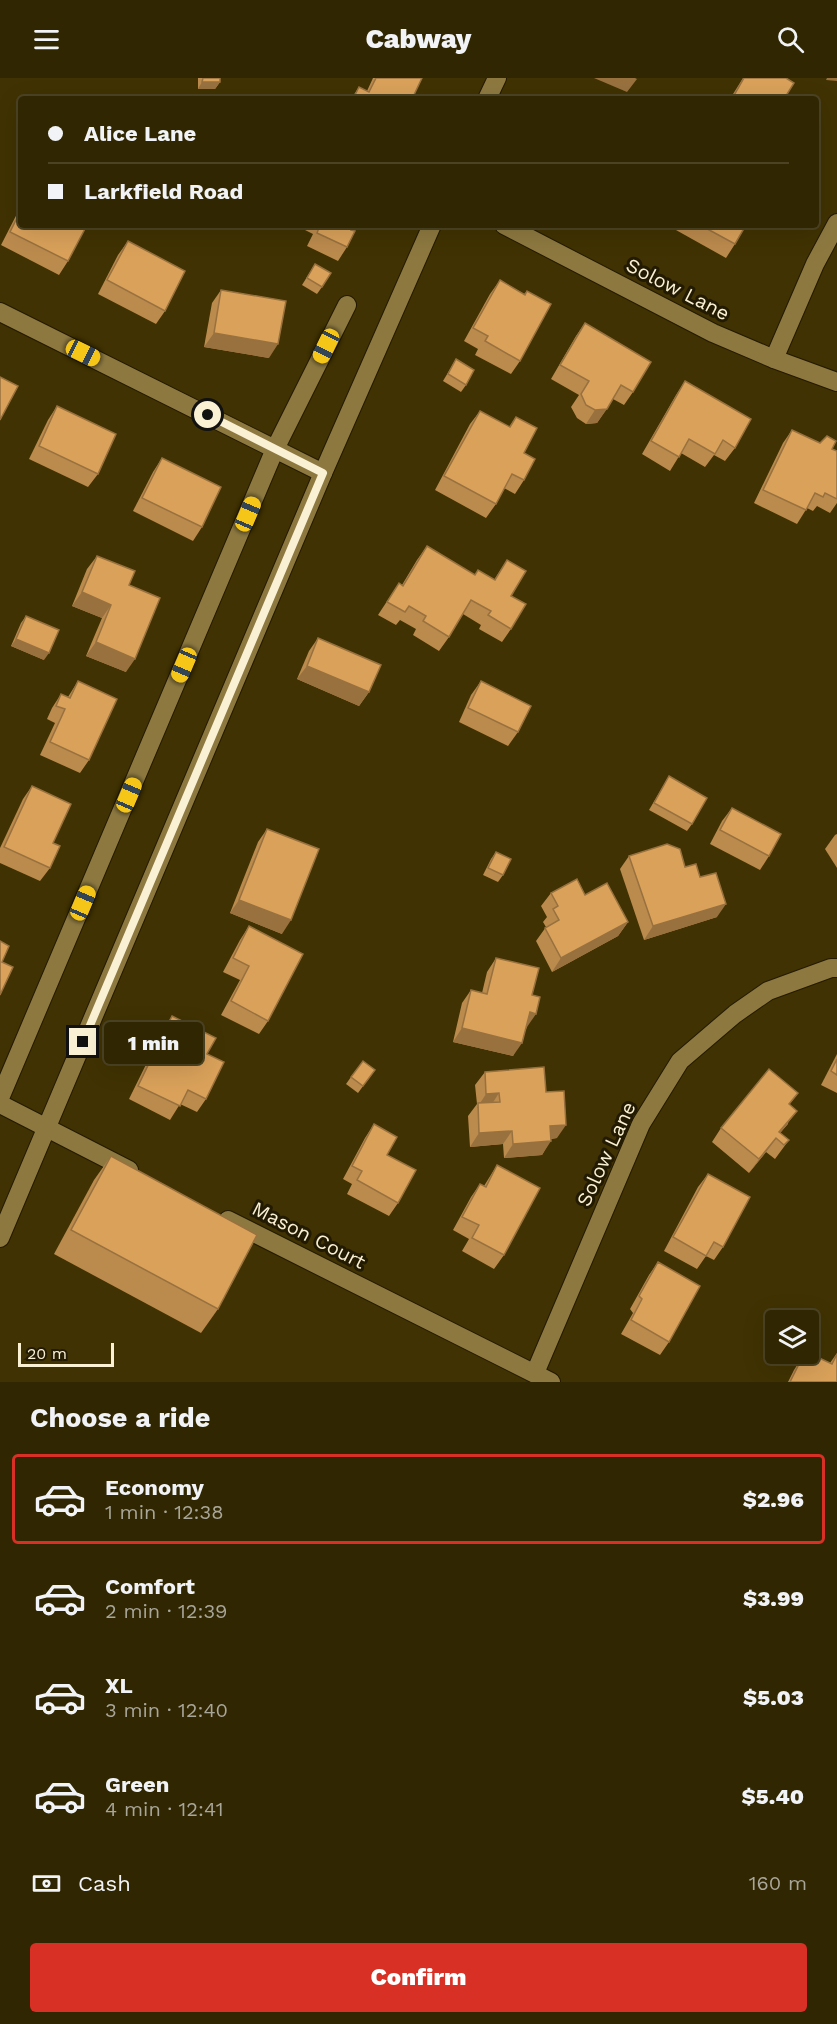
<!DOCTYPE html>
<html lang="en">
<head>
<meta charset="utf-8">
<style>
	:root { --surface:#302602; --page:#382e0c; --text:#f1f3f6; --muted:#a8a599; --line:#4b4324; --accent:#d93025 }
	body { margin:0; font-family:"Work Sans",sans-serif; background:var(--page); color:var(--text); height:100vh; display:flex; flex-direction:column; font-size:22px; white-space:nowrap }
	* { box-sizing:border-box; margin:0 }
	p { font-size:20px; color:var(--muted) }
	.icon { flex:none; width:33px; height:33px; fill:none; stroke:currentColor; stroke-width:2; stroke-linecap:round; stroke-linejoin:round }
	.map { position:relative; height:1304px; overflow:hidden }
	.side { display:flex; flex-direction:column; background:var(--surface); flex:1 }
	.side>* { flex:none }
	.guide { position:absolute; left:18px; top:18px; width:801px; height:132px; border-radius:6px; box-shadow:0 6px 24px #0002,0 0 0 2px var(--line); display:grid; align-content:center; height:132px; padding:0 30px; background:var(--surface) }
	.buttons { position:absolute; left:765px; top:1232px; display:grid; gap:12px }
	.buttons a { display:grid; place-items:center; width:54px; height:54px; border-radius:6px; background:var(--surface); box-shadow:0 6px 24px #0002,0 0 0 2px var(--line); font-size:30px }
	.scale { position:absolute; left:18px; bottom:15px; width:96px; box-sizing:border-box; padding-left:6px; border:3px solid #faf0d3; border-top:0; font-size:16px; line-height:21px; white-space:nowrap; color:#faf0d3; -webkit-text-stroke:4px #221a03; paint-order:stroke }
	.end { position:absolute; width:27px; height:27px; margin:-14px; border:8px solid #faf0d3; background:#111; box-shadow:0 0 0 3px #111 }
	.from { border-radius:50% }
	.bubble { position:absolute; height:42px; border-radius:6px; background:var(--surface); box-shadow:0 6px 24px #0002,0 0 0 2px var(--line); font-size:20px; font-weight:800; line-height:42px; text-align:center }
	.car { position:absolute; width:18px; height:36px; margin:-18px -9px; border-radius:8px; box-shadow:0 0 4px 2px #0007; background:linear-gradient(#f5c518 24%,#345 0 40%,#f5c518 0 76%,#345 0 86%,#f5c518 0) }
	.guide b { display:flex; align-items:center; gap:21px; height:57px; font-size:22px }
	.guide b+b { border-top:2px solid var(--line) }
	.guide i { width:15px; height:15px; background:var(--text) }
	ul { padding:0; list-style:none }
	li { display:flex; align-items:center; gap:18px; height:90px; margin:0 12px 9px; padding:0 18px; border:3px solid transparent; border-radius:6px }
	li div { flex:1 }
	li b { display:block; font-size:22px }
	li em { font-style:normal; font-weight:800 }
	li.current { border-color:var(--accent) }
	li>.icon { width:54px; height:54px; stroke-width:1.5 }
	h2 { padding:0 30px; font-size:27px; line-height:72px }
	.pay { display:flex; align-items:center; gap:15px; height:66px; padding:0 30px; font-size:22px }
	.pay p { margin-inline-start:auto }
	.primary-button { display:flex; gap:12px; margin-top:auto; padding:12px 30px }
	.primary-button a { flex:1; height:69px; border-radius:6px; background:var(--accent); color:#fff; font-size:24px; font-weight:800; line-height:69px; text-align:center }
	header { display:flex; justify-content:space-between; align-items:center; height:78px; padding:0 30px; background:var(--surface); font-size:27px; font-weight:800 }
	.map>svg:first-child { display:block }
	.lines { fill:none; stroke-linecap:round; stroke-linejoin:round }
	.street-casing { stroke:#241a00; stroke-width:20 }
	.secondary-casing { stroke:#241a00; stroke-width:20 }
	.street { stroke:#8d7940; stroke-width:18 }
	.secondary { stroke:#8d7940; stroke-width:18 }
	.wall { fill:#bb8a4d }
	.shaded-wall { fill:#98713f }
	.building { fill:#d9a15a; stroke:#98713f; stroke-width:1.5 }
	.route { stroke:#faf0d3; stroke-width:8 }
	.labels { text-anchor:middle; stroke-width:6; stroke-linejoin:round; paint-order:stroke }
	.street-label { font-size:20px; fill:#faf0d3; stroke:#221a03 }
</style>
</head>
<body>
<header><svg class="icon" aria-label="menu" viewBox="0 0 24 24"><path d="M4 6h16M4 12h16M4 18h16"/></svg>Cabway<svg class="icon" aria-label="search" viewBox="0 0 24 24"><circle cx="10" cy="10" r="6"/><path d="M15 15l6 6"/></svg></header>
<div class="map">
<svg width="837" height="1304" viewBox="0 0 837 1304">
	<rect width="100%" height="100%" fill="#403202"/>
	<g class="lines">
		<g class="street-casing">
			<g id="street">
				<polyline points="504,147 713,255 774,281 837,304"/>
				<polyline points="0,234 323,395"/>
				<polyline points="774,281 815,186 837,145"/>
				<polyline points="0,1020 275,371 347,227"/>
				<polyline points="0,1026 129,1092"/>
				<polyline points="228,1142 551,1304"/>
				<polyline points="535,1295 641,1046 680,983 735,936 768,913 831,890 837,890"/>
			</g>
		</g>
		<g class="secondary-casing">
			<g id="secondary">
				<polyline points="487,21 497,0"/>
				<polyline points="0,1160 323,395 432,147"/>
			</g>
		</g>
		<use href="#street" class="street"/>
		<use href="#secondary" class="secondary"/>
	</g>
	<g class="wall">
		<polygon points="198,0 220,0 220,4 215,11 198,11"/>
		<polygon points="373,0 422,0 412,21 351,21 359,9 367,13"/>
		<polygon points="743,0 786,0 784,21 730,21"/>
		<polygon points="21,128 21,147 68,183 59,197 1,167"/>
		<polygon points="307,147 354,147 351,152 347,169 338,183 307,168 313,156 305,152"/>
		<polygon points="667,147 746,147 735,166 726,180"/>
		<polygon points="128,163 165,233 156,246 98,216 118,177"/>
		<polygon points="315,186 322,209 317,216 302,207"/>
		<polygon points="500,202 524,216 527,213 520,283 511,296 475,277 478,271 464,263 490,216"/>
		<polygon points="221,212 269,280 204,269 212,225"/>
		<polygon points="585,245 633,314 624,327 613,321 597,345 586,346 577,340 571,329 579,317 551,301 576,258"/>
		<polygon points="456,281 466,307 461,314 443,303"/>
		<polygon points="685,303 735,370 725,383 714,377 705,389 681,375 670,393 642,376 676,317"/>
		<polygon points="57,328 98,396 88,409 29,381 48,342"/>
		<polygon points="480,333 509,349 516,339 524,375 524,402 515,416 504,410 496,426 486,440 435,412 470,346"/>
		<polygon points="792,352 837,373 837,425 830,435 817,428 813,433 807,430 797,446 754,425 783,365"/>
		<polygon points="162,380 202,449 193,463 133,433 153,394"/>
		<polygon points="427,468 475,497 494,502 507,482 511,518 511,551 502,564 479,551 481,547 463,536 449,559 439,573 413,557 416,551 400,542 396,547 378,537 399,505 402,507 417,482"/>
		<polygon points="97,478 129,507 126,594 86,578 102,540 72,528 87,491"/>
		<polygon points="26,538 44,582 11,568 21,545"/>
		<polygon points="318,560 369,614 359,628 297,601 309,573"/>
		<polygon points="78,603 89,682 80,695 40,677 55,645 47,641 52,630 61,616 68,619"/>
		<polygon points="481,603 518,654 508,668 459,644 471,617"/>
		<polygon points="669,698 692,746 687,753 649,732"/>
		<polygon points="32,708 53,765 50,790 40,803 0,785 0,770 23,721"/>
		<polygon points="732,730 769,778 760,792 710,766 722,743"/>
		<polygon points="267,751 282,856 230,835 258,764"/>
		<polygon points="837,756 837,790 825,771 835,757"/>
		<polygon points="496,774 503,797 498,804 483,797 491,781"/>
		<polygon points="629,778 685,789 700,799 717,839 644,862 620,791"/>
		<polygon points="551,815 585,817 628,844 618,858 552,894 536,863 546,849 543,844 547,839 541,828"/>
		<polygon points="249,848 268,943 259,956 221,937 240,902 223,894 240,862"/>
		<polygon points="496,880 532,917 527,949 513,978 453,964 462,925 471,912 482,915 487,894"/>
		<polygon points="172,938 207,976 206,1021 197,1034 180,1026 170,1042 129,1021 163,952"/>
		<polygon points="837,976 837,1015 821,1007"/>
		<polygon points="375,992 358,1015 346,1006 351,999"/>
		<polygon points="485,994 546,1014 557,1060 551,1061 542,1077 504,1080 503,1066 470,1069 468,1038 477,1026 475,1007"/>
		<polygon points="798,1015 789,1027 788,1046 780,1055 789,1062 775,1081 766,1074 749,1095 712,1064 721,1050"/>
		<polygon points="374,1046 387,1077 398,1125 389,1138 347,1116 352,1106 343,1101 365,1060"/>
		<polygon points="111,1078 218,1231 201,1255 54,1176 94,1102"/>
		<polygon points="497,1087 504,1177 494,1191 462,1173 469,1161 453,1152 471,1119 480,1106 484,1108"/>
		<polygon points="708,1096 723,1169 714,1182 706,1178 697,1191 664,1173 698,1109"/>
		<polygon points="658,1184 669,1264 660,1277 621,1256 633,1235 630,1231 649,1197"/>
		<polygon points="837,1275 837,1304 788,1304 794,1292 803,1278 812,1283 815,1278 830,1285"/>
	</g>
	<g class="shaded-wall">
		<polygon points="594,0 635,0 637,1 627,14"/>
		<polygon points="827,0 837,0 837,3 826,2"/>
		<polygon points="202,4 220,4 215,11 198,11"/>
		<polygon points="214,255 278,266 269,280 204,269"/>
		<polygon points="607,331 597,345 586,346 595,332"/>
		<polygon points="82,514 111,527 102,540 72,528"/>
		<polygon points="16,561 49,575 44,582 11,568"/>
		<polygon points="96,564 135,581 126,594 86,578"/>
		<polygon points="307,588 369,614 359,628 297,601"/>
		<polygon points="239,822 291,842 282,856 230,835"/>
		<polygon points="726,826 717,839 644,862 653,848"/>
		<polygon points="628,844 618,858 552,894 561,880"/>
		<polygon points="530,934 536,936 527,949 521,947"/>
		<polygon points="462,950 522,965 513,978 453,964"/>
		<polygon points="499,1015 490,1029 477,1030 486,1016"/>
		<polygon points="797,1033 766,1074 749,1095 779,1054"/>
		<polygon points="566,1047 557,1060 541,1062 550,1048"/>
		<polygon points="512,1053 503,1066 470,1069 479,1055"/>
		<polygon points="551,1063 542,1077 504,1080 513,1066"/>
	</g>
	<g class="building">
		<polygon points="203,0 220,0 220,4 202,4"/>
		<polygon points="376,0 422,0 412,21 353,21 359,9 369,14"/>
		<polygon points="744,0 786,0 794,5 784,21 732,21"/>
		<polygon points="21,132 21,147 87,147 68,183 10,154"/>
		<polygon points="320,147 354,147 351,152 355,153 347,169 317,155"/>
		<polygon points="700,147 746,147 735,166"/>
		<polygon points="128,163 185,193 165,233 107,202"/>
		<polygon points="315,186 331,195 322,209 307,200"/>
		<polygon points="500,202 525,217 527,213 551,226 520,283 485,263 488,258 473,250"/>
		<polygon points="221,212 286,223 278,266 214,255"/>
		<polygon points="585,245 651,284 633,314 621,307 607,331 595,332 586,327 581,316 589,303 560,287"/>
		<polygon points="456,281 474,292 466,307 448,296"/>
		<polygon points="0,299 18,308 0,342"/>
		<polygon points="685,303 751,341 735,370 723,362 715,376 689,361 679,379 651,363"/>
		<polygon points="57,328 116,356 98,396 39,368"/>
		<polygon points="480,333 510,349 516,339 537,350 524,375 535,381 524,402 512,396 496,426 444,398"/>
		<polygon points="792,352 820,365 827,358 836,363 832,371 837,373 837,421 825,415 823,419 815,415 806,432 763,412"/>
		<polygon points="162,380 221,409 202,449 142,420"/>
		<polygon points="427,468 475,497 478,492 495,502 507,482 526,493 511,518 526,526 511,551 488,537 491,533 471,522 449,559 423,543 426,538 409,528 405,534 387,524 399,505 403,508"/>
		<polygon points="97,478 135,493 129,507 160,520 135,581 96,564 111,527 82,514"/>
		<polygon points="26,538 59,552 49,575 16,561"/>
		<polygon points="318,560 381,587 369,614 307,588"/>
		<polygon points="78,603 117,621 89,682 50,664 65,631 56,628 61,616 70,620"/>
		<polygon points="481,603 531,628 518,654 468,630"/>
		<polygon points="669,698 707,720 692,746 654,725"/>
		<polygon points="32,708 71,726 53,765 60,768 50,790 4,769"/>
		<polygon points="732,730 781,756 769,778 720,752"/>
		<polygon points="267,751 319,771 291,842 239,822"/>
		<polygon points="667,766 680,771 685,789 696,786 700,799 716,795 726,826 653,848 629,778"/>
		<polygon points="496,774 511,781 503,797 488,790"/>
		<polygon points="577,801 585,817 607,805 628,844 561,880 545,850 559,842 553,831 558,828 551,815"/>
		<polygon points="249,848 303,876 268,943 231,923 249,888 233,880"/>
		<polygon points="0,863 9,868 2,884 13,889 0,917"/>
		<polygon points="496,880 539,890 532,917 540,919 536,936 530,934 522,965 462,950 471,912 487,916"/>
		<polygon points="172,938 216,960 207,976 224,984 206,1021 188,1012 180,1028 138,1008"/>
		<polygon points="837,981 837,997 831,993"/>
		<polygon points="363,983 375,992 363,1008 351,999"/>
		<polygon points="544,989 546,1014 564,1013 566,1047 550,1048 551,1063 513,1066 512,1053 479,1055 478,1025 500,1024 499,1015 486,1016 485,994"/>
		<polygon points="769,991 798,1015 789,1026 797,1033 779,1054 789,1062 784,1067 776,1060 759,1081 721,1050"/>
		<polygon points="374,1046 397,1059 387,1077 416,1092 398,1125 357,1102 362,1093 352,1088"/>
		<polygon points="111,1078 257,1157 218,1231 71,1152"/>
		<polygon points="497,1087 540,1110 504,1177 472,1160 479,1147 462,1139 480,1106 486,1109"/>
		<polygon points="708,1096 750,1119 723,1169 714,1164 706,1178 673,1159"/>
		<polygon points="658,1184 700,1208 669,1264 631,1242 642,1221 639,1218"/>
		<polygon points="837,1276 837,1304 790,1304 803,1278 813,1283 815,1278 832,1286"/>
	</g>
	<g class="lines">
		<polyline class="route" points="83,964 323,395 208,337"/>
	</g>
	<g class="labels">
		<g class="street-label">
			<text transform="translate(678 211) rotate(27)" y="7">Solow Lane</text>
			<text transform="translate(606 1076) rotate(-65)" y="7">Solow Lane</text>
			<text transform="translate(309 1157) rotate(27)" y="7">Mason Court</text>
		</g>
	</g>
</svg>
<div class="buttons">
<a><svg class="icon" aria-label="layers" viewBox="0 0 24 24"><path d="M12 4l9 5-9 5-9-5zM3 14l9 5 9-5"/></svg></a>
</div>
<div class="scale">20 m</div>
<i class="end from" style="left:208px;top:337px"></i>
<i class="end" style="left:83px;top:964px"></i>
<div class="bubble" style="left:104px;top:944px;width:99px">1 min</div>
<i class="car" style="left:326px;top:268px;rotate:206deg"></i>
<i class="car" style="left:83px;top:275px;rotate:116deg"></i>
<i class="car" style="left:248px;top:436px;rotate:23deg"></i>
<i class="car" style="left:184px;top:587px;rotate:203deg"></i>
<i class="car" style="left:129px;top:717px;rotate:23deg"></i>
<i class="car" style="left:83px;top:825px;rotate:23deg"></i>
<div class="guide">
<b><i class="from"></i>Alice Lane</b>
<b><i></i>Larkfield Road</b>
</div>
</div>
<section class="side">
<h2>Choose a ride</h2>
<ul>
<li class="current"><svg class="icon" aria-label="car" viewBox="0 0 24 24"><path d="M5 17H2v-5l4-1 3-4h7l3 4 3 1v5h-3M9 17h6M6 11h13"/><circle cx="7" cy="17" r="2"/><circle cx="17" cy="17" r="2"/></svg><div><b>Economy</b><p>1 min · 12:38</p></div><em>$2.96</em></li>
<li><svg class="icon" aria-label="car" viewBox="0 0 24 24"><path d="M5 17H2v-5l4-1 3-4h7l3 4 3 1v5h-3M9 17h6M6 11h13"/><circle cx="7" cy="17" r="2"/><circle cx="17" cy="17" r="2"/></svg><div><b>Comfort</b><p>2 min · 12:39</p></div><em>$3.99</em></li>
<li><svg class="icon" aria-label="car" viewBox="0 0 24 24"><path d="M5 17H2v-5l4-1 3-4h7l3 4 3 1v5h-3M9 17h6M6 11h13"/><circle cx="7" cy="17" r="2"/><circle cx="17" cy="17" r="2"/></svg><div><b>XL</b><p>3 min · 12:40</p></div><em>$5.03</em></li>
<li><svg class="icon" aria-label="car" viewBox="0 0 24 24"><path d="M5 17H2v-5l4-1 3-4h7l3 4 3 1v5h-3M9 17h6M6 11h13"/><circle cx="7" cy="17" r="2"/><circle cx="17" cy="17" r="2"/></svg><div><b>Green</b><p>4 min · 12:41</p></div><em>$5.40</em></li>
</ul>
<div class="pay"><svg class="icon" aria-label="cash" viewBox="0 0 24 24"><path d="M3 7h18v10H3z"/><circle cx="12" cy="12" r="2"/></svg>Cash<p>160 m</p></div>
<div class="primary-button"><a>Confirm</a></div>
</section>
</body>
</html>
